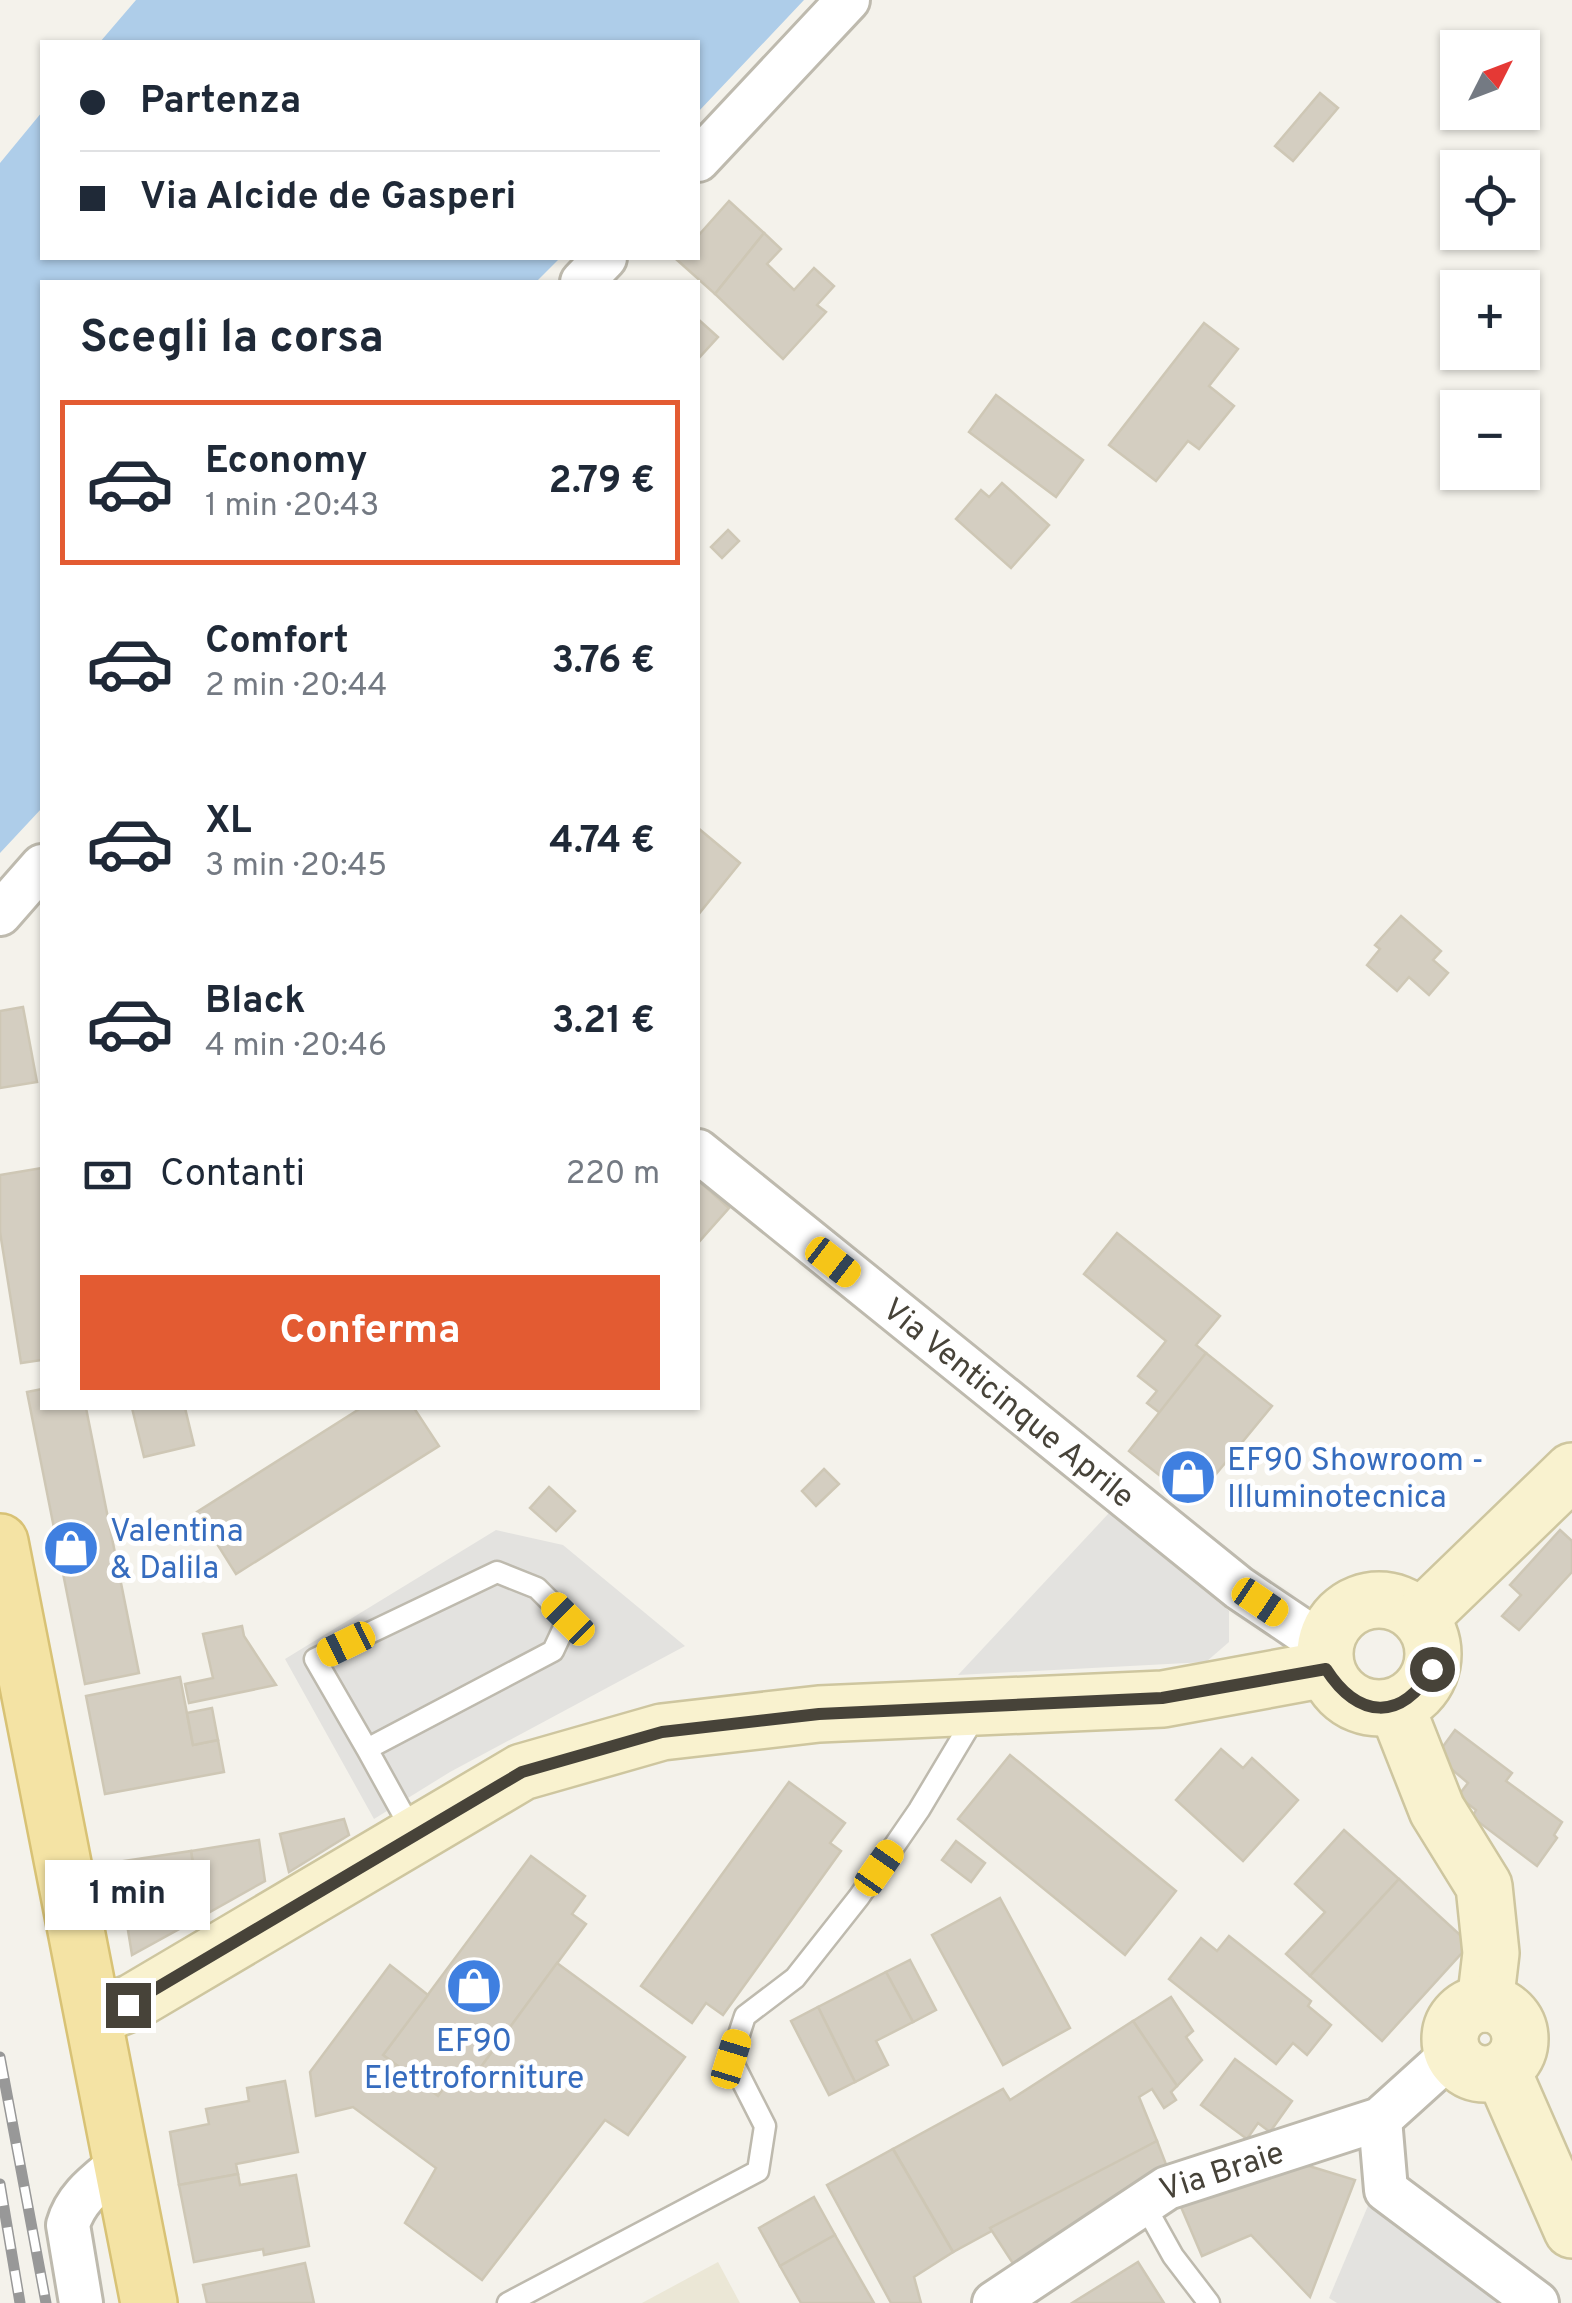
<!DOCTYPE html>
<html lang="it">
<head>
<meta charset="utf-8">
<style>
	:root { --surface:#fff; --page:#f2f2f3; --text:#1f2937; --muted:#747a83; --line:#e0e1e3; --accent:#e35b32 }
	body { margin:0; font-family:Overpass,sans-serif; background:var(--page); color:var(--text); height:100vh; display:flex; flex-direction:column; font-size:38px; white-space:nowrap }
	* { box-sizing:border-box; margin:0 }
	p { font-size:32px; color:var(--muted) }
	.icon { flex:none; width:55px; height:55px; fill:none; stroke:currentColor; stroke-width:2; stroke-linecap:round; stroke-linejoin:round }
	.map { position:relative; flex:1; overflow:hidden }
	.details { position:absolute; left:40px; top:280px; width:660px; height:1130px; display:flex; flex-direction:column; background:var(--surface); border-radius:0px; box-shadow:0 2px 8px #0004 }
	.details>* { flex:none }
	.guide { position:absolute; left:40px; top:40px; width:660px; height:220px; border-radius:0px; box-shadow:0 2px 8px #0004; display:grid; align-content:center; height:220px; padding:0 40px; background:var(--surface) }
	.needle { width:65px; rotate:48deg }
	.controls { position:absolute; left:1440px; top:30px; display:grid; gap:20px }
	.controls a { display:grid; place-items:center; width:100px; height:100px; border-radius:0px; background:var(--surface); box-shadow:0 2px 8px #0004; font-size:50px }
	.end { position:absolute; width:45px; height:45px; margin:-22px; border:12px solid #474339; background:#fff; box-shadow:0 0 0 5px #fff }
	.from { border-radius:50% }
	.bubble { position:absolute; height:70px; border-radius:0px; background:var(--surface); box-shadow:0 2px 8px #0004; font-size:32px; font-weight:700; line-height:70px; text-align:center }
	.car { position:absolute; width:30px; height:60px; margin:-30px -15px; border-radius:12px; box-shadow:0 0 8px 2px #0007; background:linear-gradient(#f5c518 24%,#345 0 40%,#f5c518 0 76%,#345 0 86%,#f5c518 0) }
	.guide b { display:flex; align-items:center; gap:35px; height:95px; font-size:38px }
	.guide b+b { border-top:2px solid var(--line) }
	.guide i { width:25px; height:25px; background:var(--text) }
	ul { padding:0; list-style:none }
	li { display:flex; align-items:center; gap:30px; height:165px; margin:0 20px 15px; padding:0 20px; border:5px solid transparent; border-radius:0px }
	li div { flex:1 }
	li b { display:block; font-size:38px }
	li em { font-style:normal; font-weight:700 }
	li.on { border-color:var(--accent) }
	li>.icon { width:90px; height:90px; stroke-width:1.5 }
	h2 { padding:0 40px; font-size:45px; line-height:120px }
	.pay { display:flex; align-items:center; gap:25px; height:110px; padding:0 40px; font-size:38px }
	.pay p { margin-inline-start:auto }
	.primary-button { display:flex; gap:20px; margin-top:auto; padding:20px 40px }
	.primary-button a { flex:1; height:115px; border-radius:0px; background:var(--accent); color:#fff; font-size:40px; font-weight:700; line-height:115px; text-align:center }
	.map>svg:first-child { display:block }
	.education { fill:#ebe7d6 }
	.parking { fill:#e3e2df }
	.water { fill:#aecde9 }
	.building { fill:#d4cec1; stroke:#cec7b5; stroke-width:2.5 }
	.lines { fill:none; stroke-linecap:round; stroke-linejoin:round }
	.lane-casing { stroke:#bebaae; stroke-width:25 }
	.street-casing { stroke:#bebaae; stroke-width:48 }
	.secondary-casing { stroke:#cec69f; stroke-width:60 }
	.primary-casing { stroke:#d8c275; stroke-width:60 }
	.lane { stroke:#fff; stroke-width:20 }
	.street { stroke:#fff; stroke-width:42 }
	.secondary { stroke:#f9f2cf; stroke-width:55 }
	.primary { stroke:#f4e3a4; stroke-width:55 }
	.rail-casing { stroke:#989898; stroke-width:11 }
	.rail { stroke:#fff; stroke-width:8; stroke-dasharray:22; stroke-linecap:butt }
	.route { stroke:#474339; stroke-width:12 }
	.labels { text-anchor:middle; stroke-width:10; stroke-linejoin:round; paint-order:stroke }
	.street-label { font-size:32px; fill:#474339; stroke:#fff }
	.shop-label { font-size:32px; fill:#366cbe; stroke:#fff; text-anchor:start }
</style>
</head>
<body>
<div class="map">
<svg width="1572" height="2303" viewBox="0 0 1572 2303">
	<rect width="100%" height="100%" fill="#f4f2eb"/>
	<polygon class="education" points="718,2262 740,2303 642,2303"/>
	<g class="parking">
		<polygon points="1109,1513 1229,1611 1229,1642 1206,1662 958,1675"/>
		<polygon points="496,1530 563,1545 685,1646 450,1772 374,1819 285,1659"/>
		<polygon points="1370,2201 1509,2303 1337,2303 1329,2298"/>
	</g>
	<g class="water">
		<polygon points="136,0 804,0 698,112 698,42 100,42"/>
		<polygon points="42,112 42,258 560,258 536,282 42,282 42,808 0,853 0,163"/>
	</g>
	<g class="building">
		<polygon points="1320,93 1338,108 1293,161 1275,146"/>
		<polygon points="729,201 764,233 715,294 676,259 698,258 698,236"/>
		<polygon points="764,233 781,249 767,264 794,290 814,268 834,286 817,305 826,312 783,359 715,294"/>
		<polygon points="699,320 718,337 698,359 698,322"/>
		<polygon points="1204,323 1238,349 1209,386 1234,406 1199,449 1188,441 1156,481 1109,445"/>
		<polygon points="996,395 1083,460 1056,497 969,432"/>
		<polygon points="1002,483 1049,525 1011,568 956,519 981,490 989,497"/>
		<polygon points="728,530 739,541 722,558 711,547"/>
		<polygon points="698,828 740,863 698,915"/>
		<polygon points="1401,916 1441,951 1433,960 1448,973 1429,995 1409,977 1397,991 1367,965 1380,949 1375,945"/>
		<polygon points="23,1007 37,1082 0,1088 0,1011"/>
		<polygon points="42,1168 42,1360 21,1363 0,1232 0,1175"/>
		<polygon points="700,1182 729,1208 698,1243 698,1185"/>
		<polygon points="1117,1233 1220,1316 1196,1345 1206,1353 1160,1413 1147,1403 1157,1391 1138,1376 1166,1341 1084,1274"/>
		<polygon points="1206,1353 1272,1406 1193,1502 1129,1451"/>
		<polygon points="42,1389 42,1408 86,1408 139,1673 85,1684 27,1392"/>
		<polygon points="132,1408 185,1408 194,1445 144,1457"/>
		<polygon points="361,1408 414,1408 439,1446 236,1574 197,1512"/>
		<polygon points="824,1469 839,1484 816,1506 802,1491"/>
		<polygon points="549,1487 575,1511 556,1531 530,1508"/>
		<polygon points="1560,1530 1572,1541 1572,1572 1519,1630 1502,1616 1521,1595 1510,1585"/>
		<polygon points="242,1626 244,1636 276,1685 189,1703 185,1684 213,1678 203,1634"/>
		<polygon points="180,1677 193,1745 218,1740 224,1772 105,1794 86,1696"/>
		<polygon points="212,1708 218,1740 193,1745 187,1713"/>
		<polygon points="1455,1730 1512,1773 1506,1781 1562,1822 1554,1835 1557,1838 1537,1866 1472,1817 1476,1810 1458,1796 1468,1783 1436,1756"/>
		<polygon points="1221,1749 1243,1768 1252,1758 1298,1800 1243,1861 1176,1800"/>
		<polygon points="1010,1755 1176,1891 1125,1955 958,1819"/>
		<polygon points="789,1782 845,1823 830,1843 841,1851 723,2015 706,2003 692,2023 641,1986"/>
		<polygon points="344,1819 349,1835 289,1872 280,1834"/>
		<polygon points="1344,1830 1399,1879 1310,1976 1286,1954 1325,1912 1295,1884"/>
		<polygon points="259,1840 265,1881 201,1917 191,1851"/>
		<polygon points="956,1841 985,1863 971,1882 942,1860"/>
		<polygon points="191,1851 201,1917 132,1955 117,1862"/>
		<polygon points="531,1856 585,1896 572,1914 586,1924 467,2086 453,2075 438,2096 383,2055"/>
		<polygon points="1399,1879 1470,1944 1382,2041 1310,1976"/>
		<polygon points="1000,1898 1070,2028 1003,2065 932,1935"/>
		<polygon points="1229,1936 1311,2001 1308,2006 1331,2025 1307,2055 1293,2043 1276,2064 1169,1979 1201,1938 1217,1951"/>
		<polygon points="910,1960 936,2010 913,2022 886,1972"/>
		<polygon points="557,1963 685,2057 628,2135 605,2120 482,2280 405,2223 436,2168 353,2107 316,2116 310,2072 390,1965 428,1995 383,2055 438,2096 453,2075 467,2086"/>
		<polygon points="886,1972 913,2022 876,2041 888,2065 855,2082 818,2007"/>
		<polygon points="1171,1997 1193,2031 1186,2037 1202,2060 1177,2086 1133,2021"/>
		<polygon points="818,2007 855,2082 829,2095 791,2021"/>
		<polygon points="1133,2021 1177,2086 1171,2092 1176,2100 1164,2108 1152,2089 1139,2097 1157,2141 953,2252 893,2149 1003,2089 1010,2100"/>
		<polygon points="1235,2059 1292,2101 1270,2132 1258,2123 1247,2139 1201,2105"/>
		<polygon points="285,2081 298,2152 236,2164 238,2174 179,2185 170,2132 209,2124 206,2109 249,2101 247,2088"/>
		<polygon points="1157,2141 1167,2167 1014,2265 990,2228"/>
		<polygon points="893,2149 953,2252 914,2277 921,2303 891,2303 827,2185"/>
		<polygon points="1309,2166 1355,2180 1310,2297 1251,2235 1202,2256 1181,2207 1272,2167"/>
		<polygon points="238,2174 240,2185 296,2175 309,2246 264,2255 263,2249 194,2262 179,2185"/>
		<polygon points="814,2197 835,2235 780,2266 759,2228"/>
		<polygon points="835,2235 874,2303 801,2303 780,2266"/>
		<polygon points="1138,2262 1164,2303 1072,2303"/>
		<polygon points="305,2263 314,2303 207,2303 203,2285"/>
	</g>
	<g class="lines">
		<g class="lane-casing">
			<g id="lane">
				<polyline points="367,1749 315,1659 497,1572 537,1588 568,1619 553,1651 367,1749 414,1834"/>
				<polyline points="1144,2204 1173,2256 1209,2303"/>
				<polyline points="508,2303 758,2171 765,2126 731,2059 745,2016 795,1978 859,1897 919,1810 977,1713"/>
			</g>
		</g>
		<g class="street-casing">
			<g id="street">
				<polyline points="698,160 848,0"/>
				<polyline points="582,282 605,258"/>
				<polyline points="0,914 42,866"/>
				<path id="s1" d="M698,1151L1239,1588L1325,1646"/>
				<polyline points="1380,2119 1386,2190 1537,2303"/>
				<path d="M81,2303L68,2225C76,2196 100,2181 122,2162"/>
				<path id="s2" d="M994,2303L1167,2188L1380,2119L1453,2053"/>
			</g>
		</g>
		<g class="secondary-casing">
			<g id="secondary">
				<circle cx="1379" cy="1654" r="54"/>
				<polyline points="1420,1618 1572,1471"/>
				<polyline points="1396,1706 1437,1810 1484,1886 1491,1953 1485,2004"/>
				<circle cx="1485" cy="2039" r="35"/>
				<polyline points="95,2017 133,2002 522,1772 662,1732 819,1714 1163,1699 1326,1669"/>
				<polyline points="1502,2070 1572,2230"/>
			</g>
		</g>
		<g class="primary-casing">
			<polyline id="primary" points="0,1542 149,2303"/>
		</g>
		<use href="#lane" class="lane"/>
		<use href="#street" class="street"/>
		<use href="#secondary" class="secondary"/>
		<use href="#primary" class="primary"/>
		<g class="rail-casing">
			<g id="rail">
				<polyline points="0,2057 46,2303"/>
				<polyline points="0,2184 20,2303"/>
			</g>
		</g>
		<use href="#rail" class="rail"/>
	</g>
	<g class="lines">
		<path class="route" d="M128,2005L522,1772L662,1732L819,1714L1162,1698L1326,1669C1358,1719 1402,1722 1432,1669"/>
	</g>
	<defs>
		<g id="shop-disc" transform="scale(2.875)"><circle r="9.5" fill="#3f7fe0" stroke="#fff"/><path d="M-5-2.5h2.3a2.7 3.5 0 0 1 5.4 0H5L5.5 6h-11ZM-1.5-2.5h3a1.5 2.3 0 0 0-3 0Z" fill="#fff"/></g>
	</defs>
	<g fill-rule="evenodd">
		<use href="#shop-disc" x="1188" y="1477"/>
		<use href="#shop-disc" x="71" y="1548"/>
		<use href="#shop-disc" x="474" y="1986"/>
	</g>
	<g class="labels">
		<g class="street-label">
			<text dy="11" stroke="none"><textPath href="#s1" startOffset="400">Via Venticinque Aprile</textPath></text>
			<text dy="11" stroke="none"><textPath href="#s2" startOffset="265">Via Braie</textPath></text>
		</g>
		<g class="shop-label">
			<text x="1227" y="1470">EF90 Showroom -<tspan x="1227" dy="37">Illuminotecnica</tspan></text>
			<text x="110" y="1541">Valentina<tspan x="110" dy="37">&amp; Dalila</tspan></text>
			<text x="474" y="2051" text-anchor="middle">EF90<tspan x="474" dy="37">Elettroforniture</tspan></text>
		</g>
	</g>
</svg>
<div class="controls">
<a><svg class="needle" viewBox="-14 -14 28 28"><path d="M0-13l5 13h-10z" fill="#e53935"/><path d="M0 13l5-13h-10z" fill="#747a83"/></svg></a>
<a><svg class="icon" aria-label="locate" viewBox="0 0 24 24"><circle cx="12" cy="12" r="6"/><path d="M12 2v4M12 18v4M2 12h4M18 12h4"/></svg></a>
<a>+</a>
<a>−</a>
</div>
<i class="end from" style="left:1432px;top:1669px"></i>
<i class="end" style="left:128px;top:2005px"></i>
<div class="bubble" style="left:45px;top:1860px;width:165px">1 min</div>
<i class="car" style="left:833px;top:1262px;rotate:128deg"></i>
<i class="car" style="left:1260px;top:1602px;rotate:124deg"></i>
<i class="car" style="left:568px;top:1619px;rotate:315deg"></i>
<i class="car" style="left:346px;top:1644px;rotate:244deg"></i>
<i class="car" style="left:879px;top:1868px;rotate:35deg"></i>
<i class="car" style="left:731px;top:2059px;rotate:17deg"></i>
<div class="guide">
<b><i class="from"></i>Partenza</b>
<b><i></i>Via Alcide de Gasperi</b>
</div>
<section class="details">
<h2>Scegli la corsa</h2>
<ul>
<li class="on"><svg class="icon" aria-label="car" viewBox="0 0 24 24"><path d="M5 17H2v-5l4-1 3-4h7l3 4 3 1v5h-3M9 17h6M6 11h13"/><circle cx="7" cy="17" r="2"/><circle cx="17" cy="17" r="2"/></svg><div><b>Economy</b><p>1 min · 20:43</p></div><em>2.79 €</em></li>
<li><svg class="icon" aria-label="car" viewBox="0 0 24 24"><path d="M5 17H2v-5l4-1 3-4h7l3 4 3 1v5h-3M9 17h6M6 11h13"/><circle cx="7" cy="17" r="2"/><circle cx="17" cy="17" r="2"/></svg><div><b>Comfort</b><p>2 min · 20:44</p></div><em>3.76 €</em></li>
<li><svg class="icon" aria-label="car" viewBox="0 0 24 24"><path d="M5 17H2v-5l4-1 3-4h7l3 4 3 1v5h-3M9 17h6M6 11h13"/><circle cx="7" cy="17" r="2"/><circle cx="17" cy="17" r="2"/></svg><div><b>XL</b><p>3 min · 20:45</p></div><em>4.74 €</em></li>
<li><svg class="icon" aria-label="car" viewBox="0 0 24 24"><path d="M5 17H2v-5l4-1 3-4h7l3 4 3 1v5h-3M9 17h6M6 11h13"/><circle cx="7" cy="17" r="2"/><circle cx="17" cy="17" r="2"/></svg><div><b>Black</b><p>4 min · 20:46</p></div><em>3.21 €</em></li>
</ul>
<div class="pay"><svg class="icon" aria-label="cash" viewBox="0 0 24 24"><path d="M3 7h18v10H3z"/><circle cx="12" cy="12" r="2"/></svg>Contanti<p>220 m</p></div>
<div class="primary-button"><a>Conferma</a></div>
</section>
</div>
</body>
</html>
